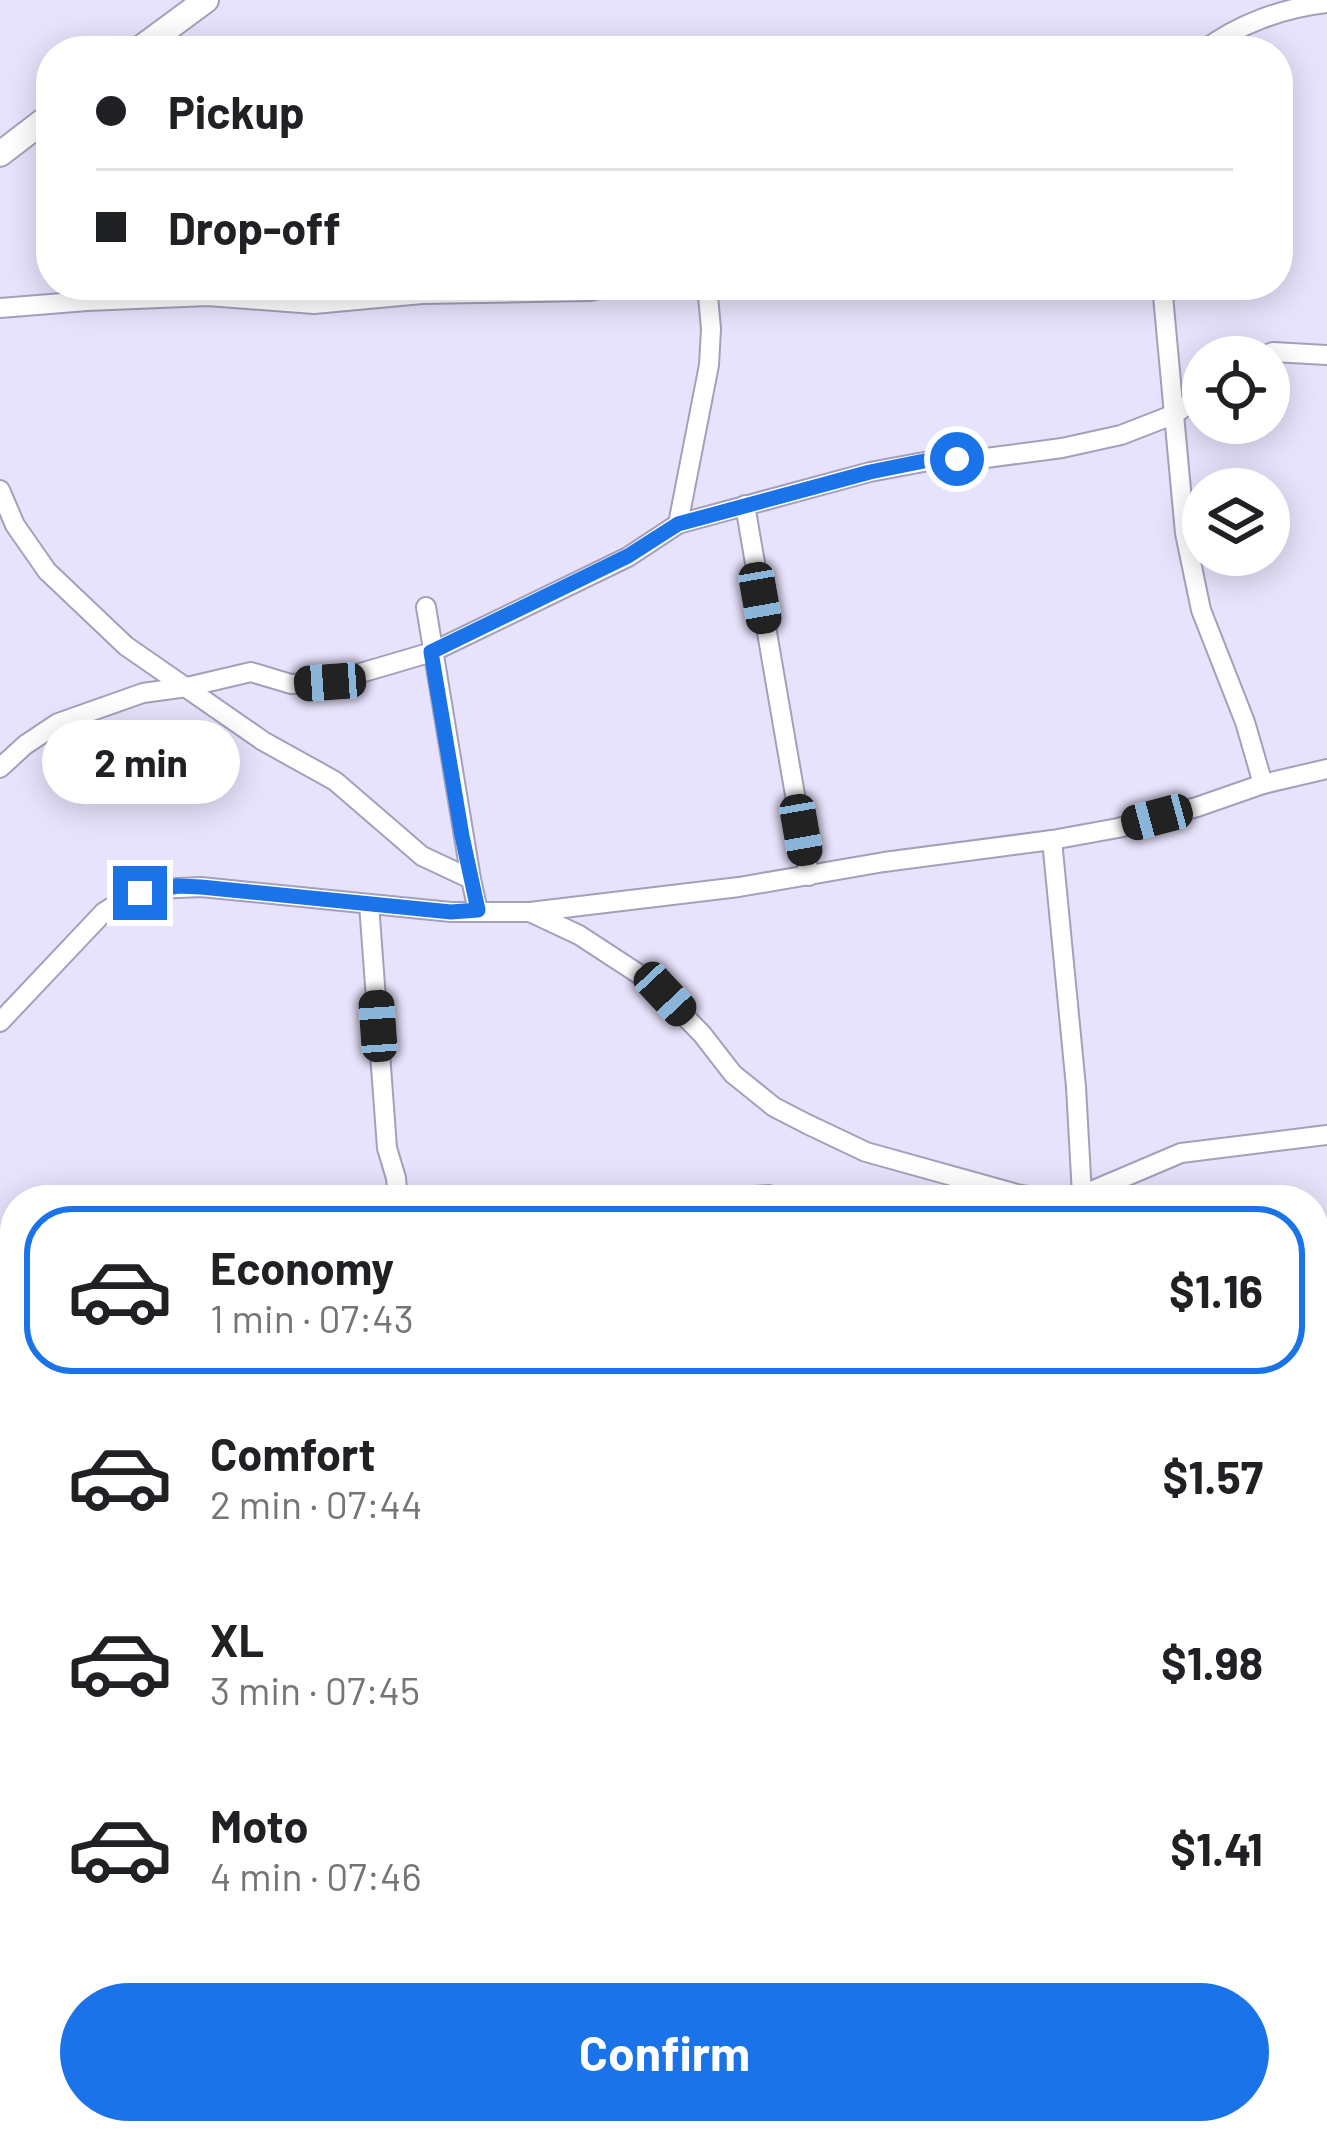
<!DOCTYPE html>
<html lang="en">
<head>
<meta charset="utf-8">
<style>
	:root { --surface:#fff; --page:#f2f2f2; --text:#202124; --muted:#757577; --line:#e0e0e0; --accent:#1a73e8 }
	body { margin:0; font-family:Barlow,sans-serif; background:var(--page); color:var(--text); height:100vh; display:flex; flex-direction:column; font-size:45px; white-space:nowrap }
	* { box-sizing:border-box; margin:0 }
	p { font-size:39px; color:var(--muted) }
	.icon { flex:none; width:66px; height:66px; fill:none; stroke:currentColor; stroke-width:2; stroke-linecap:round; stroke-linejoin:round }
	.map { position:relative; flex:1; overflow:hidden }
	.side { position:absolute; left:0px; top:1185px; width:1329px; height:960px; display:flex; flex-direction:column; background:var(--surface); border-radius:48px 48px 0 0; box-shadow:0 6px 30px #0003 }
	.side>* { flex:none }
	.hud { position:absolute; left:36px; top:36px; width:1257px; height:264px; border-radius:48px; box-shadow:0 6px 30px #0003; display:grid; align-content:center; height:264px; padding:0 60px; background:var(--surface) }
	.tools { position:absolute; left:1182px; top:336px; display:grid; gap:24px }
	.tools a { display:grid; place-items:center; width:108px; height:108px; border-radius:50%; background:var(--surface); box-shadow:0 6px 30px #0003; font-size:60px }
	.end { position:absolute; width:54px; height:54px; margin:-27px; border:15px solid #1a73e8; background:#fff; box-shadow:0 0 0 6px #fff }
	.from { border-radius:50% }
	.bubble { position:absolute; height:84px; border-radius:42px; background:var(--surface); box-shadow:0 6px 30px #0003; font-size:39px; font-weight:700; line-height:84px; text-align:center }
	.car { position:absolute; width:36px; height:72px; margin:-36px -18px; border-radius:15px; box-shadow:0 0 9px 3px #0007; background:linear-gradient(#222 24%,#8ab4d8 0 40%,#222 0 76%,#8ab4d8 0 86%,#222 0) }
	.hud b { display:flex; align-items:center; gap:42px; height:114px; font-size:45px }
	.hud b+b { border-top:3px solid var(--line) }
	.hud i { width:30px; height:30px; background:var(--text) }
	ul { padding:21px 0 0; list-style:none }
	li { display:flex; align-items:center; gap:36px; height:168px; margin:0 24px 18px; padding:0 36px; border:6px solid transparent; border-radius:48px }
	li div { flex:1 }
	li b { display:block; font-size:45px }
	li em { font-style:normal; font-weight:700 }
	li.active { border-color:var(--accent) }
	li>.icon { width:108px; height:108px; stroke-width:1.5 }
	.action { display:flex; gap:24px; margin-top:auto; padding:24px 60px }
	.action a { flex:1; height:138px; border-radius:72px; background:var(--accent); color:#fff; font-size:48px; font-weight:700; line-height:138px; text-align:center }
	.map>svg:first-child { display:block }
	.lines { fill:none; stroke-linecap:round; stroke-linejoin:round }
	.minor-casing { stroke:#a59fbc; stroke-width:22 }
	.tertiary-casing { stroke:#a59fbc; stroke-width:28 }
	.trunk-casing { stroke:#b0889d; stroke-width:34 }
	.minor { stroke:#fff; stroke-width:18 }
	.tertiary { stroke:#fff; stroke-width:24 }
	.trunk { stroke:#fecee3; stroke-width:30 }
	.route { stroke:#1a73e8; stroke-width:15 }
</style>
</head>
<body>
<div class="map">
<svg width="1327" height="2145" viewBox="0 0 1327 2145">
	<rect width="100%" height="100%" fill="#e8e3fc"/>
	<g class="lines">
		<g class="minor-casing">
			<g id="minor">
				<path d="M1203,51C1238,24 1283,8 1327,3"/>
				<polyline points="1162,285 1185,533 1201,610 1245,722 1263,784"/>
				<polyline points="0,308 87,301 208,296 314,304 422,294 590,291 620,285"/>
				<polyline points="1260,357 1273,352 1327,355"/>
				<polyline points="0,490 15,525 47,571 126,646 263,741 335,781 422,856 471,879 478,911"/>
				<polyline points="745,505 809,876"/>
				<polyline points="678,524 709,365 711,329 707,285"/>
				<polyline points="426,607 471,879"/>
				<polyline points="0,768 25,745 58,723 143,693 187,687 251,672 291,684 330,682 432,652 628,557 678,524 870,472 929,461 986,458 1062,448 1121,435 1175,414 1203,393"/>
				<polyline points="1052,840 1076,1087 1082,1195 1181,1153 1327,1135"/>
				<polyline points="369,904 387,1148 396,1178 398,1200"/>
				<polyline points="530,912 739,887 884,862 1052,840 1118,828 1197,807 1263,784 1327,769"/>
				<polyline points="0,1022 104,912 126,898 158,889 201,887 451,912 530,912 579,935 651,982 702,1034 733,1074 774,1107 807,1124 866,1152 1017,1194 1047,1199 1082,1195 1084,1200"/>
				<polyline points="706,1200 769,1195 784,1200"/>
				<polyline points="1314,1324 1327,1326"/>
				<polyline points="1314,1503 1327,1503"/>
				<polyline points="0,1530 15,1529"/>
				<polyline points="1314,1532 1327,1531"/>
				<polyline points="0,1653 15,1652"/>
				<polyline points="1314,1715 1327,1715"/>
				<polyline points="0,1799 15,1798"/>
				<polyline points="0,1982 15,1977"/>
			</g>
		</g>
		<g class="tertiary-casing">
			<g id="tertiary">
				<polyline points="137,51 206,0"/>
				<polyline points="0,154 51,115"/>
			</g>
		</g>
		<g class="trunk-casing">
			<g id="trunk">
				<polyline points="1314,1844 1327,1845"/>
				<polyline points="0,2043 15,2043"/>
			</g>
		</g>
		<use href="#minor" class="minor"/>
		<use href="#tertiary" class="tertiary"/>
		<use href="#trunk" class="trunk"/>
	</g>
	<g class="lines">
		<polyline class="route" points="140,893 178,886 201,887 451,912 478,910 462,836 431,652 628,556 678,524 870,472 929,460 957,459"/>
	</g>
</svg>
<div class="tools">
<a><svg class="icon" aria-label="locate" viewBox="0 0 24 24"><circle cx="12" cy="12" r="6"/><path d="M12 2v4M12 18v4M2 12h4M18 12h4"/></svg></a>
<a><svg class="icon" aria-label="layers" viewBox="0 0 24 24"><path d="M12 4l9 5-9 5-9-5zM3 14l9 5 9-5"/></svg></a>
</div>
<i class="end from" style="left:957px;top:459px"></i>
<i class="end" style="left:140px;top:893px"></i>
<div class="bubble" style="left:42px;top:720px;width:198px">2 min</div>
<i class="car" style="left:760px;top:598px;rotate:170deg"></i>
<i class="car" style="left:330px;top:682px;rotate:266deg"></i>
<i class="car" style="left:1157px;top:817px;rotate:255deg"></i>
<i class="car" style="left:801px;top:830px;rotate:170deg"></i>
<i class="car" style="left:665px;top:994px;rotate:137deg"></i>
<i class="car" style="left:378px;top:1026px;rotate:356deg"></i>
<div class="hud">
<b><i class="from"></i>Pickup</b>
<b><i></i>Drop-off</b>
</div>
<section class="side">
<ul>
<li class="active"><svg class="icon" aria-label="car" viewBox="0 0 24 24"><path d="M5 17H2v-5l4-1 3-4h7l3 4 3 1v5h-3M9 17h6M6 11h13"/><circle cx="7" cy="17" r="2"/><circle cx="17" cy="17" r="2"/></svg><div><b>Economy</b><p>1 min · 07:43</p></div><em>$1.16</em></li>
<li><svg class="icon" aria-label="car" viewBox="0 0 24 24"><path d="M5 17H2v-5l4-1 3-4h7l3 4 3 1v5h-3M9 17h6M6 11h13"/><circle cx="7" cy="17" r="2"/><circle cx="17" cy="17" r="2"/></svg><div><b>Comfort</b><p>2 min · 07:44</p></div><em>$1.57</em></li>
<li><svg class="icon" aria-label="car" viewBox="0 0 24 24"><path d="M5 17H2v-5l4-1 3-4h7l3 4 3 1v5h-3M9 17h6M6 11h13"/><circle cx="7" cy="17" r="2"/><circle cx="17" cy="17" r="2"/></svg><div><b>XL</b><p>3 min · 07:45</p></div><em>$1.98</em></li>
<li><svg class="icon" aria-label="car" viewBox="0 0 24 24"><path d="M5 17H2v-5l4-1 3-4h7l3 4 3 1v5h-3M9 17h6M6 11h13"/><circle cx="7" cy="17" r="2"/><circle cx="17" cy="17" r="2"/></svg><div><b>Moto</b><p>4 min · 07:46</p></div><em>$1.41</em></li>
</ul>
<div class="action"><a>Confirm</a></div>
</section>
</div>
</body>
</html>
